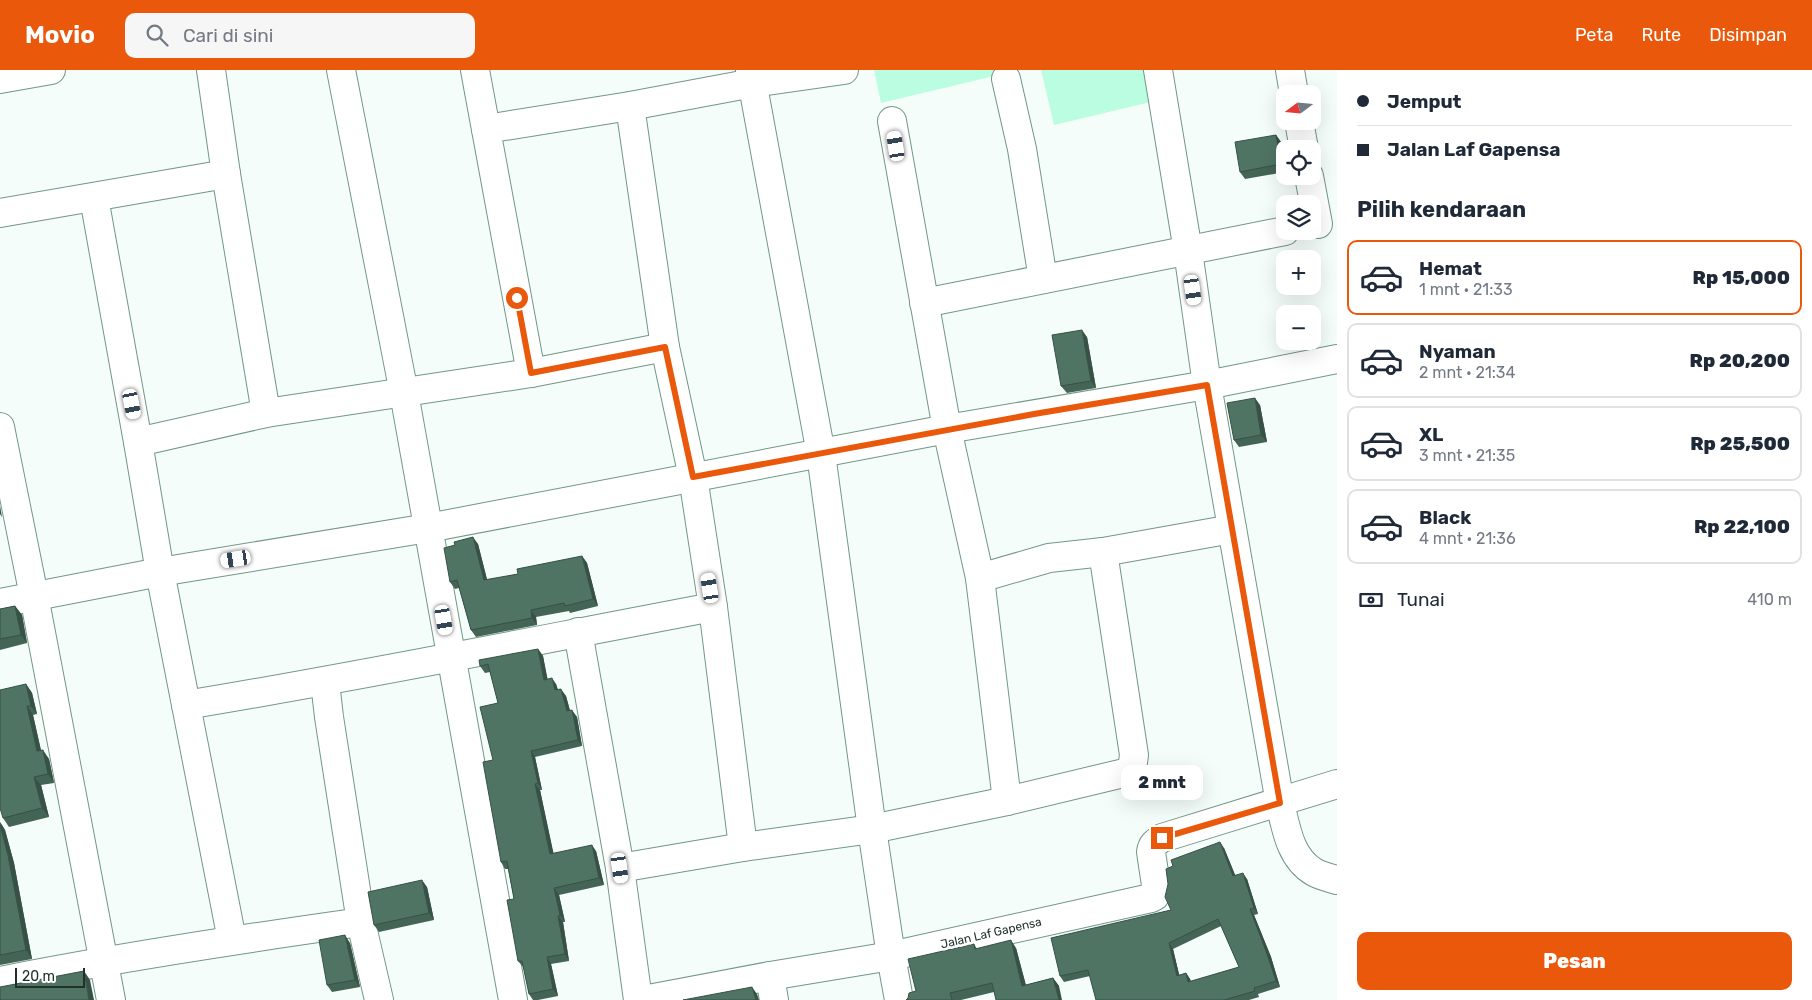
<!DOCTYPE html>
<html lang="id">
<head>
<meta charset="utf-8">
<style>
	:root { --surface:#fff; --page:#f6f6f7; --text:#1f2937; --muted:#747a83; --line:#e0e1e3; --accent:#ea580c }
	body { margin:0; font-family:Rubik,sans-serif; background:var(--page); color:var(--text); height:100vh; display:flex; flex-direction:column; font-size:19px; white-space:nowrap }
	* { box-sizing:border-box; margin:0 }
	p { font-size:16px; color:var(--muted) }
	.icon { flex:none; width:28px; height:28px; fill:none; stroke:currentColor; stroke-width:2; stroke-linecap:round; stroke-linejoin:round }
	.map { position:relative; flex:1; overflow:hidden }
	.details { display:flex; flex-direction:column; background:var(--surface); width:475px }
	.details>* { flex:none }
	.banner { display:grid; align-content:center; height:110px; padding:0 20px; background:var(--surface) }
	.needle { width:32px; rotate:254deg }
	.buttons { position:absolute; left:1276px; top:15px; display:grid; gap:10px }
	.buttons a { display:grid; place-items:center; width:45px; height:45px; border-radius:10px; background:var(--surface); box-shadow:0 5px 20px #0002; font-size:25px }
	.scale { position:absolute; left:15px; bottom:12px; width:70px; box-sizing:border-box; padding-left:5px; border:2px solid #21312a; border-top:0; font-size:14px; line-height:18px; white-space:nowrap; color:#21312a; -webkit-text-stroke:4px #fff; paint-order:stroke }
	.end { position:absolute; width:22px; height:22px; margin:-11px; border:6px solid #ea580c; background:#fff; box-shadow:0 0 0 2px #fff }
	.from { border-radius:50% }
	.bubble { position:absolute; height:35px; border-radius:10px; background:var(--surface); box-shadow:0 5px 20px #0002; font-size:16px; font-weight:800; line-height:35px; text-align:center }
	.car { position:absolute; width:15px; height:30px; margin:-15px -8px; border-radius:6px; box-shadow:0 0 4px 1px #0007; background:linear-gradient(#fff 24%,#345 0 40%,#fff 0 76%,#345 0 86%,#fff 0) }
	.banner b { display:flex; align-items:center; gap:18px; height:48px; font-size:19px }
	.banner b+b { border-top:1px solid var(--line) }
	.banner i { width:12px; height:12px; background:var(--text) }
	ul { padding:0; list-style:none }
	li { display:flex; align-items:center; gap:15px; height:75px; margin:0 10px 8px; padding:0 10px; border:2px solid var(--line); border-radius:10px }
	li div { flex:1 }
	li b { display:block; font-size:19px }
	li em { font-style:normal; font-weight:800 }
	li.on { border-color:var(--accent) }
	li>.icon { width:45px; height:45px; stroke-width:1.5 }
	h2 { padding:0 20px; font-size:22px; line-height:60px }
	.pay { display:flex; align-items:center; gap:12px; height:55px; padding:0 20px; font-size:19px }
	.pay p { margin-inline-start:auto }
	.button { display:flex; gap:10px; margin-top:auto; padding:10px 20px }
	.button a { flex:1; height:58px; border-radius:10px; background:var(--accent); color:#fff; font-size:20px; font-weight:800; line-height:58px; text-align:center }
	header { display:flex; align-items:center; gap:30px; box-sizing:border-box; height:70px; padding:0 25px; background:var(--accent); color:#fff }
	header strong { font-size:24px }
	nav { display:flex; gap:28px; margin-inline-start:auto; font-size:18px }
	.search { width:350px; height:45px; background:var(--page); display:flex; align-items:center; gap:12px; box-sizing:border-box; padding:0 18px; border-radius:10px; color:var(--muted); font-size:19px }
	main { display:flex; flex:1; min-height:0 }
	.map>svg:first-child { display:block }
	.green { fill:#bafde0 }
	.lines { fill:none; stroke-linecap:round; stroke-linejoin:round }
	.street-casing { stroke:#719786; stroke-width:30 }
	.street { stroke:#fff; stroke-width:28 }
	.wall { fill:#446456; fill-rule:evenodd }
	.shaded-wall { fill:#375146 }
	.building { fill:#4f7464; stroke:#375146; fill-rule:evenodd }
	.route { stroke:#ea580c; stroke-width:6 }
	.labels { text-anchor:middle; stroke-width:5; stroke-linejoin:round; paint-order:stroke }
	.street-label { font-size:12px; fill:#21312a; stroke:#fff }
</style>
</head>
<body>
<header>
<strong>Movio</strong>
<div class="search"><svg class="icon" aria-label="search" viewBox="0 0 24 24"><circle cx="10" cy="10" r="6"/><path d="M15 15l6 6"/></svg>Cari di sini</div>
<nav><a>Peta</a><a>Rute</a><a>Disimpan</a></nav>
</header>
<main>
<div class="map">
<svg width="1337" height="930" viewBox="0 0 1337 930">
	<rect width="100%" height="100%" fill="#f5fdfa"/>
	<g class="green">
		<polygon points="874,0 1019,0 881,33"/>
		<polygon points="1041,0 1156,0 1159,30 1054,55"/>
	</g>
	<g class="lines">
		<g class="street-casing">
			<g id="street">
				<polyline points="211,0 226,104 266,343"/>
				<polyline points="341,0 404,323 513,930"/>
				<polyline points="475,0 531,303"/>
				<polyline points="750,0 821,384 872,759 891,886 899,930"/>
				<path d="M1158,0L1188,181L1207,315L1280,733C1286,758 1290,788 1314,802C1321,806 1330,808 1337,810"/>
				<polyline points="1290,0 1294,24"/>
				<polyline points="0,9 51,0"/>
				<polyline points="1006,9 1022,79 1043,209"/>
				<polyline points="630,36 665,277 693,407 713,537 743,777"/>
				<polyline points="892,51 947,359 980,508 1007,731"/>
				<polyline points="1299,51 1304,79"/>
				<polyline points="486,59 630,36 753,13 844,0"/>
				<polyline points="1309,106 1318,154"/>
				<polyline points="94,128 138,372 160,502 232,870"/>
				<polyline points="0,143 226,104"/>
				<polyline points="924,233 1285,161"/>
				<polyline points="0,357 34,526 111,930"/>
				<polyline points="138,372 266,343 531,303 665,277"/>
				<polyline points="980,508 1049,488 1103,482 1232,459"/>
				<polyline points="0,533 160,502 428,458 947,359 1207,315 1337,289"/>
				<polyline points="578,562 620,798 638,930"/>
				<polyline points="325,612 329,647 361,852 379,930"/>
				<path d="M186,635C363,606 538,570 713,537"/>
				<polyline points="620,798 743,777 872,759 1007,731 1124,703 1132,699 1134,685 1103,482"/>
				<polyline points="770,906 774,930"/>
				<path d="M0,911C120,887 240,869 361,852"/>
				<path d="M643,930L770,906L891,886L1151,828L1155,826L1157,822L1151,782C1152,774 1156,772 1162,768L1337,714"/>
			</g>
		</g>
		<use href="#street" class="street"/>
	</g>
	<g class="wall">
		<polygon points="1276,65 1281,72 1285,95 1285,102 1245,109 1240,102"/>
		<polygon points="1087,267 1096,318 1067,323 1061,316"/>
		<polygon points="1260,335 1267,372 1239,377 1234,370"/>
		<polygon points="478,474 487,510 518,504 582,486 587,493 598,536 570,543 569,541 536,547 537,555 476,567 471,560 459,518 455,519 450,512"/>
		<polygon points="15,536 22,545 27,573 0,580 0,539"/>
		<polygon points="538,579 543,586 547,609 556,614 558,620 566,626 570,641 577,647 582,676 535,687 542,720 540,720 553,783 596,781 604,815 559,825 565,852 563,852 569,891 551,894 558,926 538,930 533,930 529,924 524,898 518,891 514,829 508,799 505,799 501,792 493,690 498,633 490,602 485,603 480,596"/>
		<polygon points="26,614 32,623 37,644 33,645 41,680 49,689 54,713 41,715 49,747 9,757 3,748"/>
		<polygon points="0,752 5,760 14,793 32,889 0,895"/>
		<path d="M1224,778L1235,805L1247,809L1258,844L1254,845L1271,887L1280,917L1258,924L1259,927L1249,930H1096L1090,906L1064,912L1060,906L1171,840ZM1221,856L1239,897L1191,912L1190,909L1186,903L1179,905L1173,879Z"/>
		<polygon points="427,817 434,850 379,862 374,855"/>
		<polygon points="350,873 360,917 332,922 327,915"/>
		<polygon points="974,874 977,879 1016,878 1026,915 1053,908 1059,916 994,922 961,930 906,930 916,921"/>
	</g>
	<g class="shaded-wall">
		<polygon points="1276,65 1281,72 1285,95 1285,100 1281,94"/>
		<polygon points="1082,260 1087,267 1096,318 1091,311"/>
		<polygon points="1255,328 1260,335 1267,372 1261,365"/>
		<polygon points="0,436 2,447 0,444"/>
		<polygon points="473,467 478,474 489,517 484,510"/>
		<polygon points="582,486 587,493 598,536 593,529"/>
		<polygon points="15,536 22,545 27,573 21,565"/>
		<polygon points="531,540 536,547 537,555 532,548"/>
		<polygon points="538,579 543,586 549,616 544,610"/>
		<polygon points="552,608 556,614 560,627 555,620"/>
		<polygon points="26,614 32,623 37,644 31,636"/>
		<polygon points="561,619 566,626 572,648 567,641"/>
		<polygon points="27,636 33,645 43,690 37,681"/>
		<polygon points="572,640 577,647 582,676 578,670"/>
		<polygon points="43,680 49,689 54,713 48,704"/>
		<polygon points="531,681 535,687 542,720 538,713"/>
		<polygon points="34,707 41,715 49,747 42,738"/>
		<polygon points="535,714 540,720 555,790 550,784"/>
		<polygon points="0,752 5,760 14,793 32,889 26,880"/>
		<polygon points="1220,772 1224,778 1238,812 1233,806"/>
		<polygon points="592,775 596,781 604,815 599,808"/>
		<polygon points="1243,803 1247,809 1258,844 1254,838"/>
		<polygon points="422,810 427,817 434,850 429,843"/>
		<polygon points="554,818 559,825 565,852 560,845"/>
		<polygon points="1250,839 1254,845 1271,887 1280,917 1276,911"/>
		<polygon points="558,846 563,852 569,891 565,884"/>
		<polygon points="345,865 350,873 360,917 355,910"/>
		<polygon points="1011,870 1016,878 1028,924 1022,916"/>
		<polygon points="1169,873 1173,879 1181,912 1177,906"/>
		<polygon points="547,887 551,894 558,926 553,919"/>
		<polygon points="84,901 90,910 94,930 89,930"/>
		<polygon points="1186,903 1190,909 1193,918 1188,912"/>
		<polygon points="1053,908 1059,916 1062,930 1059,930"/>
		<polygon points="752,917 757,924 759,930 756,930"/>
	</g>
	<g class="building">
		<polygon points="1276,65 1281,94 1240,102 1235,72"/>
		<polygon points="1082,260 1091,311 1061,316 1052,265"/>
		<polygon points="1255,328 1261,365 1234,370 1227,333"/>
		<polygon points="473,467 484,510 518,504 517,499 582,486 593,529 565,536 564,533 531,540 532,548 471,560 457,510 450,512 444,478 455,475 454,472"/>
		<polygon points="15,536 21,565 0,569 0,539"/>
		<polygon points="538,579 544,610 552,608 555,620 561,619 567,641 572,640 578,670 531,681 538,713 535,714 550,784 592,775 599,808 554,818 560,845 558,846 565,884 547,887 553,919 529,924 522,891 518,891 507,830 514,829 507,791 501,792 483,692 493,690 480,637 498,633 488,594 480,596 479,590"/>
		<polygon points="26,614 31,636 27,636 37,681 43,680 48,704 34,707 42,738 3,748 0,738 0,620"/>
		<polygon points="0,755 8,785 26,880 0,885"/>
		<path d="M1220,772L1233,806L1243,803L1254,838L1250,839L1266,881L1276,911L1254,918L1255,921L1224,930H1096L1088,900L1060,906L1051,868L1171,840L1165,827L1168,814L1166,799L1173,796L1171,790ZM1218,849L1239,897L1188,912L1186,903L1177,906L1169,873Z"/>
		<polygon points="422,810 429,843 374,855 368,822"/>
		<polygon points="345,865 355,910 327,915 319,870"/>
		<polygon points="1011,870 1022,916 1053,908 1059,930 996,930 992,913 950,923 952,930 906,930 908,928 909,923 916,921 908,889 974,874 975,879"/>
		<polygon points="84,901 89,930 0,930 0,917"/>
		<polygon points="752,917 756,930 683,930"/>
	</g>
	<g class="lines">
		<polyline class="route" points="517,228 531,303 665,277 693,407 1034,344 1207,315 1280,733 1162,768"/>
	</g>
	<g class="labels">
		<g class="street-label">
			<text transform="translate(991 863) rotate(-13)" y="4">Jalan Laf Gapensa</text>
		</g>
	</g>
</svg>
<div class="buttons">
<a><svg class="needle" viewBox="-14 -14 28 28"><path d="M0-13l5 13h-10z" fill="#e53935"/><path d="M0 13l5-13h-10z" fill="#747a83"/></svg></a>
<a><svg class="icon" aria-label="locate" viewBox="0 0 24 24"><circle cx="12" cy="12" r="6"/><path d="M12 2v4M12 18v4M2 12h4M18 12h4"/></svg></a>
<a><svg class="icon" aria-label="layers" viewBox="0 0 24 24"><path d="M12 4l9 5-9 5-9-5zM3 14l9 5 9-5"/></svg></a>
<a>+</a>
<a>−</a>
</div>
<div class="scale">20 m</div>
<i class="end from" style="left:517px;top:228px"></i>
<i class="end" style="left:1162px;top:768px"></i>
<div class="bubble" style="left:1121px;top:695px;width:82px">2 mnt</div>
<i class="car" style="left:896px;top:76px;rotate:351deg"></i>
<i class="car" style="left:1193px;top:220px;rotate:172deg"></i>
<i class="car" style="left:132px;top:334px;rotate:169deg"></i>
<i class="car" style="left:236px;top:489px;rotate:261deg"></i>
<i class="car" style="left:710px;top:518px;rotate:351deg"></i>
<i class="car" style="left:444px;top:550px;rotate:170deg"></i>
<i class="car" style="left:620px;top:798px;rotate:172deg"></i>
</div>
<section class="details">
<div class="banner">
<b><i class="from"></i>Jemput</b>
<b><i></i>Jalan Laf Gapensa</b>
</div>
<h2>Pilih kendaraan</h2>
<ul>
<li class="on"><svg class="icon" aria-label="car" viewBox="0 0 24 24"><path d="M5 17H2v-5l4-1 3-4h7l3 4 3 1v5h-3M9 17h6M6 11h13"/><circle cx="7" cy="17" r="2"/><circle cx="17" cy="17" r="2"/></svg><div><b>Hemat</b><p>1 mnt · 21:33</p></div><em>Rp 15,000</em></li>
<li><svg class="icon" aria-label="car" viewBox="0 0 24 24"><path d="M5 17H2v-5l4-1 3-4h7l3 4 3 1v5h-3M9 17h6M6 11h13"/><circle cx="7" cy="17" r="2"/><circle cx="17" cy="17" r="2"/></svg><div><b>Nyaman</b><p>2 mnt · 21:34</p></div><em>Rp 20,200</em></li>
<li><svg class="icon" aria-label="car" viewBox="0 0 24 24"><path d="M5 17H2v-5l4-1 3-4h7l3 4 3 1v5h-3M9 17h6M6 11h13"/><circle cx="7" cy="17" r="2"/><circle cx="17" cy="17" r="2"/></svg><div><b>XL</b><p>3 mnt · 21:35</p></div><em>Rp 25,500</em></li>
<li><svg class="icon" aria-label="car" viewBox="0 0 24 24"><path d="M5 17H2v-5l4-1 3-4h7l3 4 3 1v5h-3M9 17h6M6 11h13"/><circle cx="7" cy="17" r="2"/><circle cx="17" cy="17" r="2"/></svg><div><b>Black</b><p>4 mnt · 21:36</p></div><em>Rp 22,100</em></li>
</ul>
<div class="pay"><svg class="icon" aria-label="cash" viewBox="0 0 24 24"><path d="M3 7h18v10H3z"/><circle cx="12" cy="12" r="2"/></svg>Tunai<p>410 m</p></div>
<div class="button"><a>Pesan</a></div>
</section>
</main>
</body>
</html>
